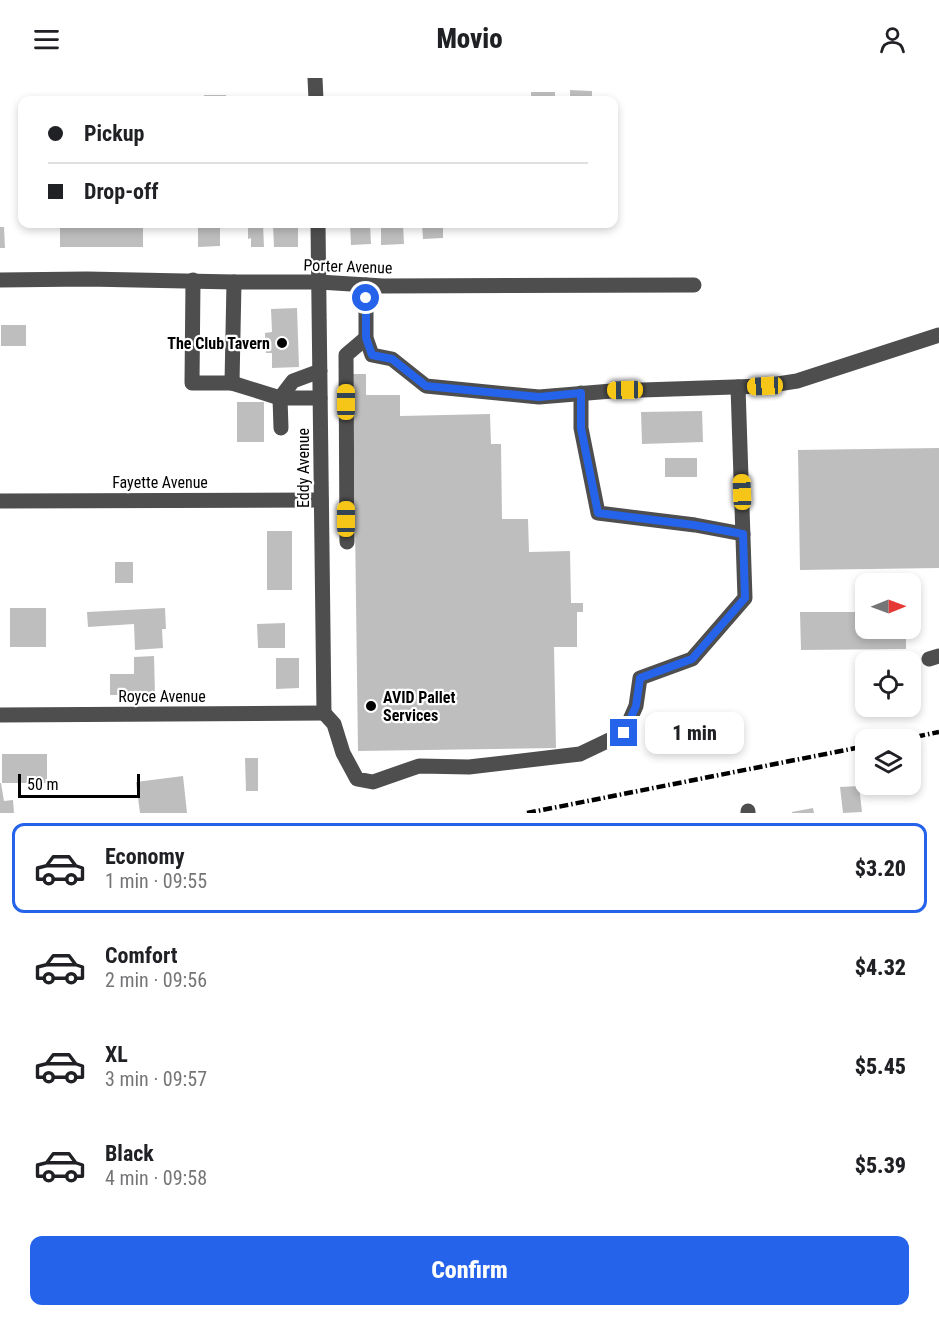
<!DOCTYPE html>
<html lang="en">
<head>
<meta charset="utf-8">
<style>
	:root { --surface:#fff; --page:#f2f2f2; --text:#202124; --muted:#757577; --line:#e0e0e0; --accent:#2563eb }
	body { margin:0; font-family:"Roboto Condensed",sans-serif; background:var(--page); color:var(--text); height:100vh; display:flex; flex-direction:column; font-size:22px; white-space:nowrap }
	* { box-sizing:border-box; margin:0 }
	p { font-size:20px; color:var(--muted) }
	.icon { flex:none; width:33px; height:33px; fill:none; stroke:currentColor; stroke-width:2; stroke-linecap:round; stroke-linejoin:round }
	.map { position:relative; height:735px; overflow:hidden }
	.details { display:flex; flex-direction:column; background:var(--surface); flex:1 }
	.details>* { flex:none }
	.hud { position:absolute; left:18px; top:18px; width:600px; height:132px; border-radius:12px; box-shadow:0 3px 9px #0003; display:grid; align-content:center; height:132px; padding:0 30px; background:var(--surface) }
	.needle { width:39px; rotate:89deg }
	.fabs { position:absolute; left:855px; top:495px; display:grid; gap:12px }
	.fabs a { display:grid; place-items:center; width:66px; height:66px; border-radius:12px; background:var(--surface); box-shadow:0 3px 9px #0003; font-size:30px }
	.scale { position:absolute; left:18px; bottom:15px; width:122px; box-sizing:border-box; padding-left:6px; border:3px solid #000; border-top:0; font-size:16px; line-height:21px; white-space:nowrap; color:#000; -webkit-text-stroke:4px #fff; paint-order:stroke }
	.end { position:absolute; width:27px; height:27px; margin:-14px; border:8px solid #2563eb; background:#fff; box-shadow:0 0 0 3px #fff }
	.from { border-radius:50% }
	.bubble { position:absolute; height:42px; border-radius:12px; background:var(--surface); box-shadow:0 3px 9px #0003; font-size:20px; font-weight:800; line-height:42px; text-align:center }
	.car { position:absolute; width:18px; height:36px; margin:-18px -9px; border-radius:8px; box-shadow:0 0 4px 2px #0007; background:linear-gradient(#f5c518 24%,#345 0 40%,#f5c518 0 76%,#345 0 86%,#f5c518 0) }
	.hud b { display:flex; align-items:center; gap:21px; height:57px; font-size:22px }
	.hud b+b { border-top:2px solid var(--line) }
	.hud i { width:15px; height:15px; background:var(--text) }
	ul { padding:10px 0 0; list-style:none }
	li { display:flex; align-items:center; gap:18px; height:90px; margin:0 12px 9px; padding:0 18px; border:3px solid transparent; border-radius:12px }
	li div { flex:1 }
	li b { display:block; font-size:22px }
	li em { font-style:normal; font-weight:800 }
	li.active { border-color:var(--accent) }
	li>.icon { width:54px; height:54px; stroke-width:1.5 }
	.action { display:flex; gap:12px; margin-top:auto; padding:12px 30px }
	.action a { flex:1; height:69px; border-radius:12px; background:var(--accent); color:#fff; font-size:24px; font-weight:800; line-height:69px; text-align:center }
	header { display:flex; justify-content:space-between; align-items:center; height:78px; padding:0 30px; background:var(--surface); font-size:27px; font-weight:800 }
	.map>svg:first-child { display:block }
	.building { fill:#bebebe }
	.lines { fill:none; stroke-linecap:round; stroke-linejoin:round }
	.minor { stroke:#4e4e4e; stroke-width:15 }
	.rail { stroke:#000; stroke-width:4.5; stroke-dasharray:9 3 1.5 3; stroke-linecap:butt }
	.route { stroke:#2563eb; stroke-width:8 }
	.poi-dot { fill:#000; stroke:#fff; stroke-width:2 }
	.labels { text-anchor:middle; stroke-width:4.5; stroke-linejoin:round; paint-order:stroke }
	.street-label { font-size:16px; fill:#000; stroke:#fff }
	.poi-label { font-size:16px; font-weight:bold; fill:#000; stroke:#fff; text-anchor:end }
</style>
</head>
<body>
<header><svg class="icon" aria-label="menu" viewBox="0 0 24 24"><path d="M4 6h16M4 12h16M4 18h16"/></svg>Movio<svg class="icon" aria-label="person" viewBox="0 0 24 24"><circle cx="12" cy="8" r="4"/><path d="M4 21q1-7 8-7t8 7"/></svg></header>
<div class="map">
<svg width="939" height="735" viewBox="0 0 939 735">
	<rect width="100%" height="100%" fill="#fff"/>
	<g class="building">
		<polygon points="570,12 592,13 592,22 570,22"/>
		<rect x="531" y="14" width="24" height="8"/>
		<rect x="204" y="17" width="22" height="5"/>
		<polygon points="182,19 182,22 162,22 162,20"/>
		<polygon points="246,19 265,19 265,22 245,22"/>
		<rect x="60" y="146" width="83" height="23"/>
		<polygon points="198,146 220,146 220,168 198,169"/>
		<polygon points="248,146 263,146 264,169 251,169 251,160 248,161"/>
		<polygon points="273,146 298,146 298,169 274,169"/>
		<polygon points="350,146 370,146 371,166 351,167"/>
		<polygon points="381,146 403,146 404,166 381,167"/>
		<polygon points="422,146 443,146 443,160 423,161"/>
		<polygon points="0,149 4,149 5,170 0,170"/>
		<polygon points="297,230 299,289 272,290 272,275 266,275 265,255 272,254 271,231"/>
		<rect x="1" y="247" width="25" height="21"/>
		<polygon points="353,296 366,296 366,317 400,317 400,338 490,336 491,366 501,366 502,441 528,441 529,474 570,473 571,525 583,525 583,534 577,534 577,569 554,569 556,670 358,673"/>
		<rect x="237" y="324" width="27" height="40"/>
		<polygon points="702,333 703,364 642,366 641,334"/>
		<polygon points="939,370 939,490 800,492 798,372"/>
		<rect x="665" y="380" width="32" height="19"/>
		<rect x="267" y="453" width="25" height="59"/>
		<rect x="115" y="484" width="18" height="21"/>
		<rect x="10" y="530" width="36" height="39"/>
		<polygon points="165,530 166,551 162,551 163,570 135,572 134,546 88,549 87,534"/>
		<polygon points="800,534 866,534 866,550 906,550 906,571 801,572"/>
		<polygon points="285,545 285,570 258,570 257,546"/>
		<polygon points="154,578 155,617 110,617 110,596 134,596 134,579"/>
		<polygon points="276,580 299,580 299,610 276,611"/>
		<rect x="2" y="676" width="45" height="29"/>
		<polygon points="245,680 258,680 258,713 246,713"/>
		<polygon points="183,698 187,735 140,735 136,704"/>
		<polygon points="0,705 1,705 4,723 13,722 14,735 0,735"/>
		<polygon points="859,708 862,734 843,735 840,709"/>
		<polygon points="813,730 814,735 792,735 792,734"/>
	</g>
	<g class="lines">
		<g class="minor">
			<polyline points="315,0 316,22"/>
			<polyline points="318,146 324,635"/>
			<polyline points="0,202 87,201 234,204 319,204 383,208 694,207"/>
			<polyline points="193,202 192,305 232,305 234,204"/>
			<polyline points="366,207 366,260 372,277 392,281 426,308 539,319 612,313 765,308 797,303 939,257"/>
			<polyline points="232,305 280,320 320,320"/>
			<polyline points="581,315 581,350 598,435 695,447 743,456"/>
			<polyline points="281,350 280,320 293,303 320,293"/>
			<polyline points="0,423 321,422"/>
			<polyline points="347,464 346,277 366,260"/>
			<polyline points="929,581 939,578"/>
			<polyline points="324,635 334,646 343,675 357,701 373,704 419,688 469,689 580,676 624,655 636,628 640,600 692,581 745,520 738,309"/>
			<polyline points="0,637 324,635"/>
			<polyline points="748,733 748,735"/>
		</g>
		<g class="rail">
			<polyline points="900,662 939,654"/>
			<polyline points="527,735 866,668"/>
		</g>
	</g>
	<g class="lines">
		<polyline class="route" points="366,220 366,260 372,277 392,281 426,308 539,319 581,315 581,350 598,435 694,447 743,456 745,520 692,581 640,600 636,628 624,655"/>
	</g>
	<g class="poi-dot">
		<circle cx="282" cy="265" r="6"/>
		<circle cx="371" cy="628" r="6"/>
	</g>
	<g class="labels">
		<g class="street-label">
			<text transform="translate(348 188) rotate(2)" y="6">Porter Avenue</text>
			<text transform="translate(303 390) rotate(-90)" y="6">Eddy Avenue</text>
			<text x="160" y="410">Fayette Avenue</text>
			<text x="162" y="624">Royce Avenue</text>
		</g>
		<g class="poi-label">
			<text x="270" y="271">The Club Tavern</text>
			<text x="383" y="625" text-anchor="start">AVID Pallet<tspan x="383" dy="18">Services</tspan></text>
		</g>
	</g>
</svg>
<div class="fabs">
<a><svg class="needle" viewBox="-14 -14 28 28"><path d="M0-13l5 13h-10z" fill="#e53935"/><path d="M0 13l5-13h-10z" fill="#757577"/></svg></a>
<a><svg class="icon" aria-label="locate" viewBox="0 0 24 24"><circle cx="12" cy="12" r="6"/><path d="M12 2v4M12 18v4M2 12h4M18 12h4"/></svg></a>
<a><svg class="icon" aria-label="layers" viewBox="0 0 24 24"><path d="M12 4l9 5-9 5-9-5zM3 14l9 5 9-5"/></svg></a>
</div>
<div class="scale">50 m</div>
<i class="end from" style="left:366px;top:220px"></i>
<i class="end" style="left:624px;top:655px"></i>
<div class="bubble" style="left:645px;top:634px;width:99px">1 min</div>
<i class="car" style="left:765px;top:308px;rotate:267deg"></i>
<i class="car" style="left:625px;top:312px;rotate:269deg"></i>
<i class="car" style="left:346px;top:324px;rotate:0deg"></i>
<i class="car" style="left:742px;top:414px;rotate:358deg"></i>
<i class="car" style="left:346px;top:441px;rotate:0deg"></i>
<div class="hud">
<b><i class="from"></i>Pickup</b>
<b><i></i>Drop-off</b>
</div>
</div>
<section class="details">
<ul>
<li class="active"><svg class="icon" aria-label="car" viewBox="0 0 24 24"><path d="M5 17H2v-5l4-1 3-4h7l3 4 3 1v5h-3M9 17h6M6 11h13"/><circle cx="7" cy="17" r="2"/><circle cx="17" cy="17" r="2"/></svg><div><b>Economy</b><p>1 min · 09:55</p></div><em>$3.20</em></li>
<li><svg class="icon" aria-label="car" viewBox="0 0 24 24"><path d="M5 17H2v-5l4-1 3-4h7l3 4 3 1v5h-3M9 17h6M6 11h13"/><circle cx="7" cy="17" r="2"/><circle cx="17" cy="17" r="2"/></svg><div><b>Comfort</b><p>2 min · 09:56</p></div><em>$4.32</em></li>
<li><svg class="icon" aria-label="car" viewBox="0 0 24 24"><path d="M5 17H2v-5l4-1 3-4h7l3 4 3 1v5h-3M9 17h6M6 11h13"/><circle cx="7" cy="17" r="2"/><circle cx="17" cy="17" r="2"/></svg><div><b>XL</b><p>3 min · 09:57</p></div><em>$5.45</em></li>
<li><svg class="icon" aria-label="car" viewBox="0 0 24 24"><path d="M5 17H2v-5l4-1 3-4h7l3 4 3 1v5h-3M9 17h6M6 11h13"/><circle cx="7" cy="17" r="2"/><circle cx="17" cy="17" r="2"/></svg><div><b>Black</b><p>4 min · 09:58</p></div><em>$5.39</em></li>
</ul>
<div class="action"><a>Confirm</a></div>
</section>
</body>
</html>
